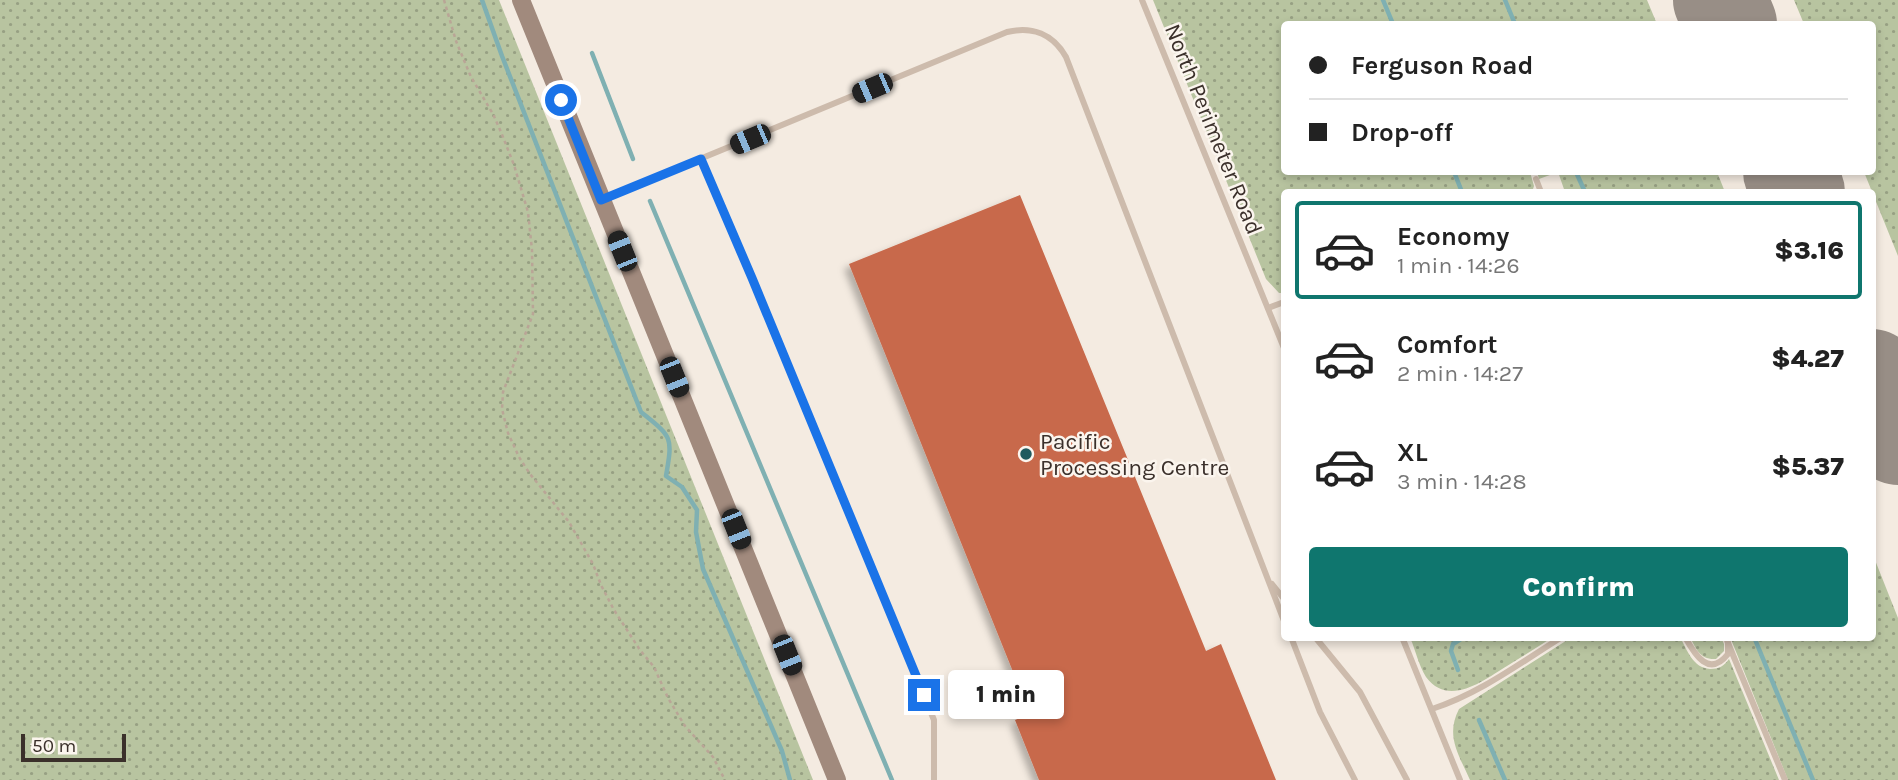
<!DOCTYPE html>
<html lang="en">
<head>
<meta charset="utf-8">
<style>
	:root { --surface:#fff; --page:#f6f6f6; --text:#222; --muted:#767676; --line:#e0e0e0; --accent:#0f766e }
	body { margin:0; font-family:Karla,sans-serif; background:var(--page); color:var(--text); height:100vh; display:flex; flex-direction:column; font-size:26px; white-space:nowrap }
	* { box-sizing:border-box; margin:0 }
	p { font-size:23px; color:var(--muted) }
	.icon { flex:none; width:38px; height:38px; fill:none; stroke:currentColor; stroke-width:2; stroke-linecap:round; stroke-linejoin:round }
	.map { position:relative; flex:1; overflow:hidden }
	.sheet { position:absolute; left:1281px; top:189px; width:595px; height:452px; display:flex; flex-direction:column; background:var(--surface); border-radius:7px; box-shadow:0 4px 10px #0003 }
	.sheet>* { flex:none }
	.banner { position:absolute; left:1281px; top:21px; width:595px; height:154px; border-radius:7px; box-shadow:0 4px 10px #0003; display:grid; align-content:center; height:154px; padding:0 28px; background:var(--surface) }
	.scale { position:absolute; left:21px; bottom:18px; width:105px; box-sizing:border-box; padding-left:7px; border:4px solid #3b302b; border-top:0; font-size:19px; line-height:24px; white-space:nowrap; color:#3b302b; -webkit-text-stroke:5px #fbf5ee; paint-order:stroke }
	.end { position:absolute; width:32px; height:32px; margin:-16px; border:9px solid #1a73e8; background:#fff; box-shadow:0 0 0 4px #fff }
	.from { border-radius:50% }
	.bubble { position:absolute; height:49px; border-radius:7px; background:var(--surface); box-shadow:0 4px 10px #0003; font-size:23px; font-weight:800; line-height:49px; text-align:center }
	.car { position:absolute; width:21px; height:42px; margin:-21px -10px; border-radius:9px; box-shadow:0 0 5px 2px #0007; background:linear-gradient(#222 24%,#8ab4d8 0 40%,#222 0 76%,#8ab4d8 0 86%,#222 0) }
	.banner b { display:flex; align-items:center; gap:24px; height:66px; font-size:26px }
	.banner b+b { border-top:2px solid var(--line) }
	.banner i { width:18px; height:18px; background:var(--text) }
	ul { padding:12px 0 0; list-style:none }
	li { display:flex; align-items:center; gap:21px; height:98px; margin:0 14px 10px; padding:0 14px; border:4px solid transparent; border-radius:7px }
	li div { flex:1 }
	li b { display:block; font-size:26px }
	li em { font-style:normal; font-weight:800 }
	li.active { border-color:var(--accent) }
	li>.icon { width:63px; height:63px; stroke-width:1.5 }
	.cta { display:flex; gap:14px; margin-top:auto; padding:14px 28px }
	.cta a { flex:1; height:80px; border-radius:7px; background:var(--accent); color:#fff; font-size:28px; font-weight:800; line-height:80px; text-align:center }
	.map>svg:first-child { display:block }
	.grass { fill:url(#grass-dots) }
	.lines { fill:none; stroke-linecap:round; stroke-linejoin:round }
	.stream { stroke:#7fb0b2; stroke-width:4.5 }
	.runway { stroke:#988e86; stroke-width:94 }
	.building { fill:#c8694b; filter:url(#shadow) }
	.path { stroke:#b9a596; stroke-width:2.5; stroke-dasharray:3.5 3.5; stroke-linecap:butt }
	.lane { stroke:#cdbbac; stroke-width:6 }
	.secondary { stroke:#a18a7d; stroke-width:18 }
	.route { stroke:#1a73e8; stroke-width:9 }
	.poi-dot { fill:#1f5a5e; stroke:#fbf5ee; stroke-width:2.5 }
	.labels { text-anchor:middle; stroke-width:5; stroke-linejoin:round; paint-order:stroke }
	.street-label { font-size:23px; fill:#3b302b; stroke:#fbf5ee }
	.poi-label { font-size:23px; fill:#3b302b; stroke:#fbf5ee; text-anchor:start }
</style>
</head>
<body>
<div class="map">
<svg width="1898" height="780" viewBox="0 0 1898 780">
	<defs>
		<pattern id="grass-dots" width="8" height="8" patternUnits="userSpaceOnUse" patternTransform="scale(1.75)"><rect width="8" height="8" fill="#b8c4a0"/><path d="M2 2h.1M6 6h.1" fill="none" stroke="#97a083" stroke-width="1.8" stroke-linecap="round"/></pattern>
		<filter id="shadow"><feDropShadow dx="-5" dy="5" stdDeviation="3.5" flood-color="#0004"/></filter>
	</defs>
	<rect width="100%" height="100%" fill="#f4ebe1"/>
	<g class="grass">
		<polygon points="0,0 499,0 813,780 0,780"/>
		<polygon points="1153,0 1647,0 1657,24 1284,24 1284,172 1530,172 1534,186 1532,192 1284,192 1284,293 1279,293 1266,279"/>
		<polygon points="1794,0 1898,0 1898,256 1864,172 1872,172 1872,24 1804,24"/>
		<polygon points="1537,172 1717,172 1725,192 1565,192 1558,172 1539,179"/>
		<polygon points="1873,555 1898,618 1898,780 1788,780 1730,637 1872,637"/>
		<path d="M1410,637H1553C1538,647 1523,656 1507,666C1484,680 1449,708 1426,677C1419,666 1415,649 1410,637Z"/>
		<path d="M1572,637H1680C1687,650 1693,668 1710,669C1719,669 1724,666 1729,659L1779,780H1470C1459,755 1445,736 1459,709Z"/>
		<path d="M1690,637H1721L1724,644V651L1716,659C1700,660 1696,649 1690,637Z"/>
	</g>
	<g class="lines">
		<g class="stream">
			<path d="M482,0L502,56L641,412C672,437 673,436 666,476L682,487L697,510L696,532L703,569L782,751L790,780"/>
			<polyline points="1383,0 1393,24"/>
			<polyline points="1505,0 1515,24"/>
			<polyline points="592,53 633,159"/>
			<polyline points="1454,172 1462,192"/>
			<polyline points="1576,172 1585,192"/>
			<polyline points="650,201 892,780"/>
			<polyline points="1754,637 1813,780"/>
			<polyline points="1458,670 1451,651 1453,644 1464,637"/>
			<polyline points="1479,720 1505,780"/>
		</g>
		<g class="runway">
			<polyline points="1720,0 1730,24"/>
			<polyline points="1790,172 1798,192"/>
			<polyline points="1872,376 1898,438"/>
		</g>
	</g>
	<polygon class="building" points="1020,195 1206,651 1221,644 1276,780 1039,780 1015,720 1030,714 849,264"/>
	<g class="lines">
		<polyline class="path" points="444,0 456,41 471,77 493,114 501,132 514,165 528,212 532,250 533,314 503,392 502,409 508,433 519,457 530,474 569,522 593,564 601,585 614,610 640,650 654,667 668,698 685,726 713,757 725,780"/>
		<g class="lane">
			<polyline points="1142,0 1284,348"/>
			<polyline points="701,159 744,258 934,720 934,780"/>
			<polyline points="1536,179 1541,192"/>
			<path d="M603,199L1007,32C1032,26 1053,34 1066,57L1284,621"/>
			<polyline points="1268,308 1284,302"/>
			<polyline points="1272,584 1284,599"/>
			<polyline points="1291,637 1320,712 1355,780"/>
			<polyline points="1315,637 1360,692 1407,780"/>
			<polyline points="1402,637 1460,780"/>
			<path d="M1685,637C1695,655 1709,678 1728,654V643L1726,637"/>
			<polyline points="1728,643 1785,780"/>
			<path d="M1432,709C1479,694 1520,663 1562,637"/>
		</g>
		<polyline class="secondary" points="521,0 837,780"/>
	</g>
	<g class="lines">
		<polyline class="route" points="561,100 601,200 701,159 752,278 924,695"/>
	</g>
	<circle class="poi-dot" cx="1026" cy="454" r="7"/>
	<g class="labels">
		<g class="street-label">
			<text transform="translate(1214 129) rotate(68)" y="8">North Perimeter Road</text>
		</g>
		<g class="poi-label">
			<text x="1040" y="449">Pacific<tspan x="1040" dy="26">Processing Centre</tspan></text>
		</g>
	</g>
</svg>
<div class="scale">50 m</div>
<i class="end from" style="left:561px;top:100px"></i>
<i class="end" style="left:924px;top:695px"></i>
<div class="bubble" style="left:948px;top:670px;width:116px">1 min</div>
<i class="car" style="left:872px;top:88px;rotate:247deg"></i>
<i class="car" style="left:750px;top:139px;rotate:247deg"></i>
<i class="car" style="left:622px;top:251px;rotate:338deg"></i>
<i class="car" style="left:674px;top:377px;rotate:158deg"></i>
<i class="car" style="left:736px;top:529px;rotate:158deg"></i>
<i class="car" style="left:787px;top:655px;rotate:158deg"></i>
<div class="banner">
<b><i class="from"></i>Ferguson Road</b>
<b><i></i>Drop-off</b>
</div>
<section class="sheet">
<ul>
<li class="active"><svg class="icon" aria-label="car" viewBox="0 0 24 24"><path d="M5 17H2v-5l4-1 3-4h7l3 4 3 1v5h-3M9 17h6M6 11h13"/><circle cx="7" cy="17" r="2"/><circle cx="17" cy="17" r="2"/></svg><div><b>Economy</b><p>1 min · 14:26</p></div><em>$3.16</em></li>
<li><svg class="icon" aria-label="car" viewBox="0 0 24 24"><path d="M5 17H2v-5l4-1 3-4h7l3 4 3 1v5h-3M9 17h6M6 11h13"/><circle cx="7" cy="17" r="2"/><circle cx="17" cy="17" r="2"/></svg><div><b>Comfort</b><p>2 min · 14:27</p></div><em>$4.27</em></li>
<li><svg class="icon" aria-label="car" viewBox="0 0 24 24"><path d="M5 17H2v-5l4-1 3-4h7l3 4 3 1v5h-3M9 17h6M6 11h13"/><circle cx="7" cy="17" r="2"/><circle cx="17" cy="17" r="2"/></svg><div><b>XL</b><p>3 min · 14:28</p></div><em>$5.37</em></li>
</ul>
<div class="cta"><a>Confirm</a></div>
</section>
</div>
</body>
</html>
